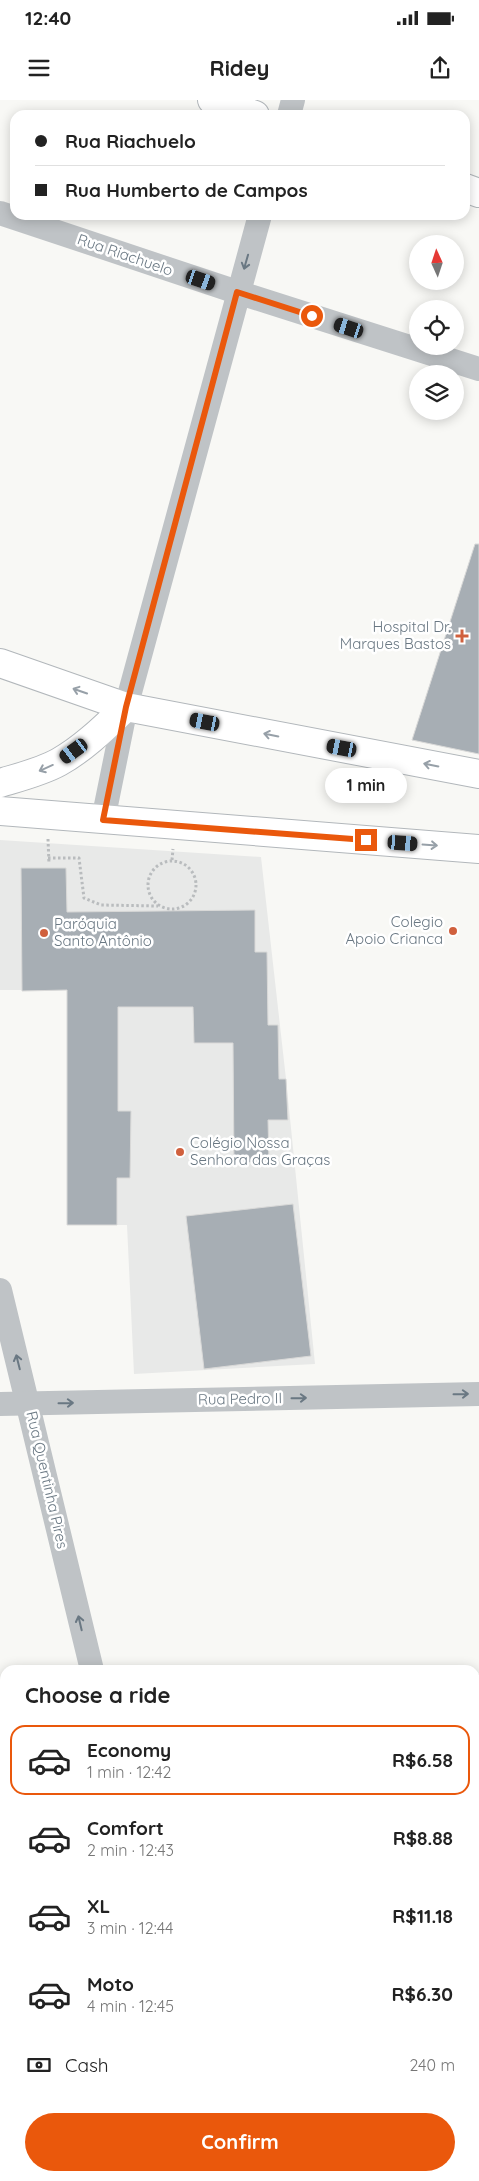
<!DOCTYPE html>
<html lang="en">
<head>
<meta charset="utf-8">
<style>
	:root { --surface:#fff; --page:#f2f2f2; --text:#222; --muted:#767676; --line:#e0e0e0; --accent:#ea580c }
	body { margin:0; font-family:Quicksand,sans-serif; background:var(--page); color:var(--text); height:100vh; display:flex; flex-direction:column; font-size:19px; white-space:nowrap }
	* { box-sizing:border-box; margin:0 }
	p { font-size:16px; color:var(--muted) }
	.icon { flex:none; width:28px; height:28px; fill:none; stroke:currentColor; stroke-width:2; stroke-linecap:round; stroke-linejoin:round }
	.map { position:relative; flex:1; overflow:hidden }
	.details { position:absolute; left:0px; top:1565px; width:480px; height:516px; display:flex; flex-direction:column; background:var(--surface); border-radius:15px 15px 0 0; box-shadow:0 2px 12px #0003 }
	.details>* { flex:none }
	.hud { position:absolute; left:10px; top:10px; width:460px; height:110px; border-radius:15px; box-shadow:0 2px 12px #0003; display:grid; align-content:center; height:110px; padding:0 25px; background:var(--surface) }
	.needle { width:32px; rotate:357deg }
	.tools { position:absolute; left:409px; top:135px; display:grid; gap:10px }
	.tools a { display:grid; place-items:center; width:55px; height:55px; border-radius:50%; background:var(--surface); box-shadow:0 2px 12px #0003; font-size:25px }
	.end { position:absolute; width:22px; height:22px; margin:-11px; border:6px solid #ea580c; background:#fff; box-shadow:0 0 0 2px #fff }
	.from { border-radius:50% }
	.bubble { position:absolute; height:35px; border-radius:18px; background:var(--surface); box-shadow:0 2px 12px #0003; font-size:16px; font-weight:700; line-height:35px; text-align:center }
	.car { position:absolute; width:15px; height:30px; margin:-15px -8px; border-radius:6px; box-shadow:0 0 4px 1px #0007; background:linear-gradient(#222 24%,#8ab4d8 0 40%,#222 0 76%,#8ab4d8 0 86%,#222 0) }
	.hud b { display:flex; align-items:center; gap:18px; height:48px; font-size:19px }
	.hud b+b { border-top:1px solid var(--line) }
	.hud i { width:12px; height:12px; background:var(--text) }
	ul { padding:0; list-style:none }
	li { display:flex; align-items:center; gap:15px; height:70px; margin:0 10px 8px; padding:0 15px; border:2px solid transparent; border-radius:15px }
	li div { flex:1 }
	li b { display:block; font-size:19px }
	li em { font-style:normal; font-weight:700 }
	li.selected { border-color:var(--accent) }
	li>.icon { width:45px; height:45px; stroke-width:1.5 }
	h2 { padding:0 25px; font-size:22px; line-height:60px }
	.pay { display:flex; align-items:center; gap:12px; height:55px; padding:0 25px; font-size:19px }
	.pay p { margin-inline-start:auto }
	.primary-button { display:flex; gap:10px; margin-top:auto; padding:10px 25px }
	.primary-button a { flex:1; height:58px; border-radius:30px; background:var(--accent); color:#fff; font-size:20px; font-weight:700; line-height:58px; text-align:center }
	.status { display:flex; justify-content:space-between; align-items:center; height:35px; padding:0 25px; background:var(--surface); direction:ltr }
	.status svg { height:14px; fill:currentColor }
	header { display:flex; justify-content:space-between; align-items:center; height:65px; padding:0 25px; background:var(--surface); font-size:22px; font-weight:700 }
	.map>svg:first-child { display:block }
	.built { fill:#e8e9e8 }
	.green { fill:#d7dcd5 }
	.building { fill:#a7aeb4; stroke:#d9d9d8 }
	.lines { fill:none; stroke-linecap:round; stroke-linejoin:round }
	.secondary-casing { stroke:#b2b7bb; stroke-width:30 }
	.path { stroke:#b9bcbe; stroke-width:3; stroke-dasharray:2.5 2.5; stroke-linecap:butt }
	.street { stroke:#bfc3c6; stroke-width:24 }
	.secondary { stroke:#fff; stroke-width:28 }
	.oneway { stroke:#6a7883 }
	.oneway2 { stroke:#97a0a8 }
	.route { stroke:#ea580c; stroke-width:6 }
	.poi-dot { fill:#d0603d; stroke:#fff; stroke-width:2 }
	.labels { text-anchor:middle; stroke-width:5; stroke-linejoin:round; paint-order:stroke }
	.street-label { font-size:15px; fill:#6a7883; stroke:#fff }
	.poi-label { font-size:15px; fill:#6a7883; stroke:#fff; text-anchor:end }
</style>
</head>
<body>
<div class="status"><b>12:40</b><svg viewBox="0 0 49 12"><path d="M0 12V9h3v3zM5 12V6h3v6zM10 12V3h3v9zM15 12V0h3v12zM26 1h20v11H26zM47 4h2v5h-2z"/></svg></div>
<header><svg class="icon" aria-label="menu" viewBox="0 0 24 24"><path d="M4 6h16M4 12h16M4 18h16"/></svg>Ridey<svg class="icon" aria-label="share" viewBox="0 0 24 24"><path d="M12 15V3M7 8l5-5 5 5M5 13v7h14v-7"/></svg></header>
<div class="map">
<svg width="479" height="2081" viewBox="0 0 479 2081">
	<rect width="100%" height="100%" fill="#f8f8f5"/>
	<polygon class="built" points="0,740 261,757 286,979 315,1264 134,1274 127,1125 67,1125 67,890 0,890"/>
	<g class="green">
		<rect x="0" y="1619" width="5" height="379"/>
		<polygon points="479,2024 479,2081 316,2081 314,2076 475,2076 475,2025"/>
		<polygon points="215,2076 274,2076 272,2081 217,2081"/>
	</g>
	<g class="building">
		<polygon points="475,444 479,444 479,654 412,640"/>
		<polygon points="21,768 66,768 67,812 255,810 255,852 267,852 268,925 278,925 279,979 286,979 288,1020 268,1020 269,1062 234,1063 233,943 194,943 193,907 118,907 118,1011 131,1011 130,1078 117,1078 117,1125 67,1125 67,890 22,891"/>
		<polygon points="293,1104 311,1256 204,1269 186,1116"/>
	</g>
	<g class="lines">
		<g class="secondary-casing">
			<g id="secondary">
				<polyline points="212,0 255,15"/>
				<polyline points="465,88 479,93"/>
				<polyline points="0,563 126,607 479,674"/>
				<path d="M0,683C20,677 41,672 59,662C84,648 106,626 126,607"/>
				<polyline points="0,711 479,749"/>
				<polyline points="475,2012 479,2012"/>
				<polyline points="0,2016 5,2016"/>
				<polyline points="183,2076 184,2081"/>
			</g>
		</g>
		<g class="path">
			<polyline points="48,739 49,764"/>
			<polyline points="48,758 79,758 84,798 101,805 158,806"/>
			<polyline points="172,760 173,749"/>
			<circle cx="172" cy="785" r="24"/>
		</g>
		<g class="street">
			<polyline points="289,15 293,0"/>
			<polyline points="0,113 237,192 479,269"/>
			<polyline points="103,720 126,607 260,115"/>
			<polyline points="0,1190 92,1570"/>
			<polyline points="0,1304 479,1294"/>
			<polyline points="475,1586 479,1586"/>
			<polyline points="0,1597 5,1597"/>
			<polyline points="293,2081 293,2076"/>
		</g>
		<use href="#secondary" class="secondary"/>
	</g>
	<defs><path id="oneway-shaft" d="M-6 0H5M1.5-3L5.5 0L1.5 3" fill="none" stroke-width="1.6" stroke-linecap="round" stroke-linejoin="round" transform="scale(1.25)"/></defs>
	<g class="oneway">
		<use href="#oneway-shaft" transform="translate(246 162) rotate(106)"/>
		<use href="#oneway-shaft" transform="translate(18 1262) rotate(-104)"/>
		<use href="#oneway-shaft" transform="translate(461 1294) rotate(-1)"/>
		<use href="#oneway-shaft" transform="translate(299 1298) rotate(-1)"/>
		<use href="#oneway-shaft" transform="translate(66 1303) rotate(-1)"/>
		<use href="#oneway-shaft" transform="translate(80 1523) rotate(-103)"/>
	</g>
	<g class="oneway2">
		<use href="#oneway-shaft" transform="translate(80 591) rotate(-161)"/>
		<use href="#oneway-shaft" transform="translate(271 635) rotate(-169)"/>
		<use href="#oneway-shaft" transform="translate(431 665) rotate(-169)"/>
		<use href="#oneway-shaft" transform="translate(46 668) rotate(156)"/>
		<use href="#oneway-shaft" transform="translate(430 745) rotate(4)"/>
	</g>
	<g class="lines">
		<polyline class="route" points="312,216 237,192 126,607 103,720 366,740"/>
	</g>
	<g class="poi-dot">
		<path d="M459.5 528.5h5v5h5v5h-5v5h-5v-5h-5v-5h5z"/>
		<circle cx="453" cy="831" r="5"/>
		<circle cx="44" cy="833" r="5"/>
		<circle cx="180" cy="1052" r="5"/>
	</g>
	<g class="labels">
		<g class="street-label">
			<text transform="translate(125 155) rotate(19)" y="5">Rua Riachuelo</text>
			<text transform="translate(240 1299) rotate(-1)" y="5">Rua Pedro II</text>
			<text transform="translate(47 1380) rotate(77)" y="5">Rua Quentinha Pires</text>
		</g>
		<g class="poi-label">
			<text x="451" y="532">Hospital Dr.<tspan x="451" dy="17">Marques Bastos</tspan></text>
			<text x="443" y="827">Colegio<tspan x="443" dy="17">Apoio Crianca</tspan></text>
			<text x="54" y="829" text-anchor="start">Paróquia<tspan x="54" dy="17">Santo Antônio</tspan></text>
			<text x="190" y="1048" text-anchor="start">Colégio Nossa<tspan x="190" dy="17">Senhora das Graças</tspan></text>
		</g>
	</g>
</svg>
<div class="tools">
<a><svg class="needle" viewBox="-14 -14 28 28"><path d="M0-13l5 13h-10z" fill="#e53935"/><path d="M0 13l5-13h-10z" fill="#767676"/></svg></a>
<a><svg class="icon" aria-label="locate" viewBox="0 0 24 24"><circle cx="12" cy="12" r="6"/><path d="M12 2v4M12 18v4M2 12h4M18 12h4"/></svg></a>
<a><svg class="icon" aria-label="layers" viewBox="0 0 24 24"><path d="M12 4l9 5-9 5-9-5zM3 14l9 5 9-5"/></svg></a>
</div>
<i class="end from" style="left:312px;top:216px"></i>
<i class="end" style="left:366px;top:740px"></i>
<div class="bubble" style="left:325px;top:668px;width:82px">1 min</div>
<i class="car" style="left:201px;top:180px;rotate:109deg"></i>
<i class="car" style="left:349px;top:228px;rotate:288deg"></i>
<i class="car" style="left:205px;top:622px;rotate:281deg"></i>
<i class="car" style="left:342px;top:648px;rotate:281deg"></i>
<i class="car" style="left:74px;top:651px;rotate:234deg"></i>
<i class="car" style="left:403px;top:743px;rotate:94deg"></i>
<div class="hud">
<b><i class="from"></i>Rua Riachuelo</b>
<b><i></i>Rua Humberto de Campos</b>
</div>
<section class="details">
<h2>Choose a ride</h2>
<ul>
<li class="selected"><svg class="icon" aria-label="car" viewBox="0 0 24 24"><path d="M5 17H2v-5l4-1 3-4h7l3 4 3 1v5h-3M9 17h6M6 11h13"/><circle cx="7" cy="17" r="2"/><circle cx="17" cy="17" r="2"/></svg><div><b>Economy</b><p>1 min · 12:42</p></div><em>R$6.58</em></li>
<li><svg class="icon" aria-label="car" viewBox="0 0 24 24"><path d="M5 17H2v-5l4-1 3-4h7l3 4 3 1v5h-3M9 17h6M6 11h13"/><circle cx="7" cy="17" r="2"/><circle cx="17" cy="17" r="2"/></svg><div><b>Comfort</b><p>2 min · 12:43</p></div><em>R$8.88</em></li>
<li><svg class="icon" aria-label="car" viewBox="0 0 24 24"><path d="M5 17H2v-5l4-1 3-4h7l3 4 3 1v5h-3M9 17h6M6 11h13"/><circle cx="7" cy="17" r="2"/><circle cx="17" cy="17" r="2"/></svg><div><b>XL</b><p>3 min · 12:44</p></div><em>R$11.18</em></li>
<li><svg class="icon" aria-label="car" viewBox="0 0 24 24"><path d="M5 17H2v-5l4-1 3-4h7l3 4 3 1v5h-3M9 17h6M6 11h13"/><circle cx="7" cy="17" r="2"/><circle cx="17" cy="17" r="2"/></svg><div><b>Moto</b><p>4 min · 12:45</p></div><em>R$6.30</em></li>
</ul>
<div class="pay"><svg class="icon" aria-label="cash" viewBox="0 0 24 24"><path d="M3 7h18v10H3z"/><circle cx="12" cy="12" r="2"/></svg>Cash<p>240 m</p></div>
<div class="primary-button"><a>Confirm</a></div>
</section>
</div>
</body>
</html>
